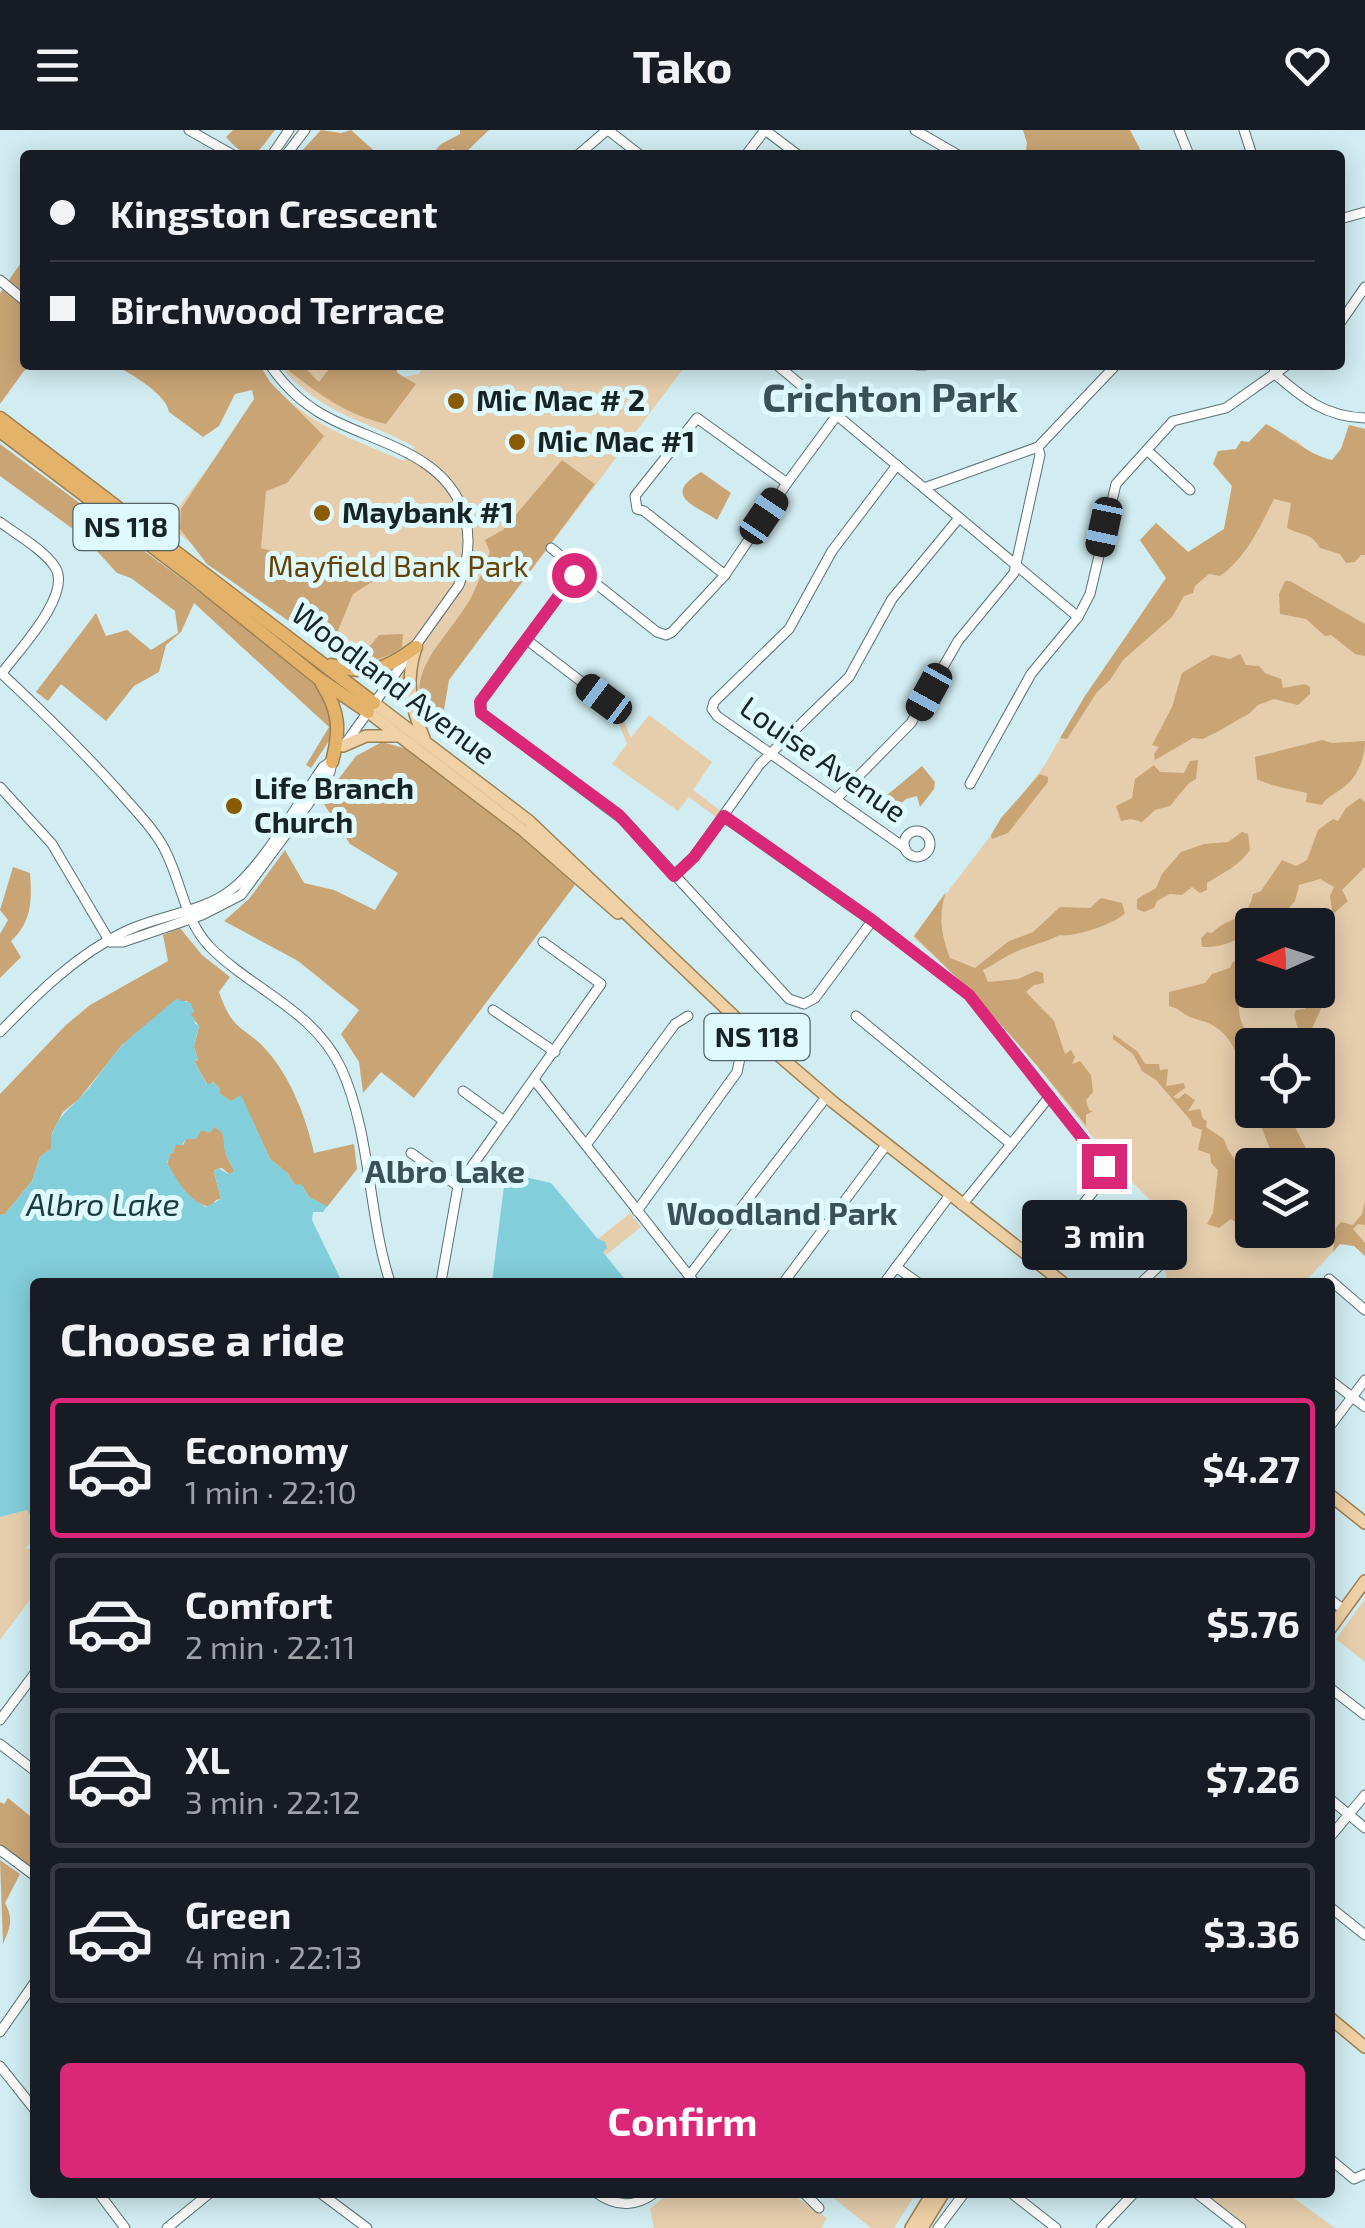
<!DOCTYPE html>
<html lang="en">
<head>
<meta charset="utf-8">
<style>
	:root { --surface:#171b24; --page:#242831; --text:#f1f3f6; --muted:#9ea1a6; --line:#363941; --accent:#db2777 }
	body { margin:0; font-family:"Exo 2",sans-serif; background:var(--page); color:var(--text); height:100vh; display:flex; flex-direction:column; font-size:38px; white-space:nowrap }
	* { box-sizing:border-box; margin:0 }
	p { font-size:32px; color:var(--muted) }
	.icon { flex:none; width:55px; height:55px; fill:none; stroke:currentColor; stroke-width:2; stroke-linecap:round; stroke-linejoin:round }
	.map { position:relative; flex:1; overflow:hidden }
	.panel { position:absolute; left:30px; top:1148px; width:1305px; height:920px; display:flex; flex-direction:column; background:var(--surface); border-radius:10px; box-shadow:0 5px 25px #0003 }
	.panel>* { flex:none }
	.guide { position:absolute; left:20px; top:20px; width:1325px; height:220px; border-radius:10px; box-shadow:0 5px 25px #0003; display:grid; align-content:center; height:220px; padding:0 30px; background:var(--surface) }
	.needle { width:65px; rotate:267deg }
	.buttons { position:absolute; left:1235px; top:778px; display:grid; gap:20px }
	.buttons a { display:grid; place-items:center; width:100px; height:100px; border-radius:10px; background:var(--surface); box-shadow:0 5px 25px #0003; font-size:50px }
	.end { position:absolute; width:45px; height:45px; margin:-22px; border:12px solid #db2777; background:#fff; box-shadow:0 0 0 5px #fff }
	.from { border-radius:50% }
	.bubble { position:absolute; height:70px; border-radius:10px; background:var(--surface); box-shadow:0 5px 25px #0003; font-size:32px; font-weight:700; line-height:70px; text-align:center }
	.car { position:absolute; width:30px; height:60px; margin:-30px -15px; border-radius:12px; box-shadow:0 0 8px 2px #0007; background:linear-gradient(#222 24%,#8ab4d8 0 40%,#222 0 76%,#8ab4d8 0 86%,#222 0) }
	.guide b { display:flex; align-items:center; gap:35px; height:95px; font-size:38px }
	.guide b+b { border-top:2px solid var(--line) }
	.guide i { width:25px; height:25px; background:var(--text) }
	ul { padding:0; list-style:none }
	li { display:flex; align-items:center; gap:30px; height:140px; margin:0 20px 15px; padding:0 10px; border:5px solid var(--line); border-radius:10px }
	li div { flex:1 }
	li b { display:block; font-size:38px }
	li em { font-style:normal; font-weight:700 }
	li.on { border-color:var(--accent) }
	li>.icon { width:90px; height:90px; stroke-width:1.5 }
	h2 { padding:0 30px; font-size:45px; line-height:120px }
	.action { display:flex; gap:20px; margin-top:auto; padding:20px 30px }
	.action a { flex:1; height:115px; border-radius:10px; background:var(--accent); color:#fff; font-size:40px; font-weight:700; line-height:115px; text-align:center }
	header { display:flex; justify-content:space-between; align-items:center; height:130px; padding:0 30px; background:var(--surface); font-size:45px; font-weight:700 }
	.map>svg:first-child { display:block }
	.green { fill:#e6cead; fill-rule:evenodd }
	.forest { fill:#c9a575 }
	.water { fill:#82ceda; fill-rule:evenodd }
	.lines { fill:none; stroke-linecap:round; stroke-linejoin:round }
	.minor-casing { stroke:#587175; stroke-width:11 }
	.major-casing { stroke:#9d8051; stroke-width:14 }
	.highway-casing { stroke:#9d8051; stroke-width:15 }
	.minor { stroke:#fff; stroke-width:9 }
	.major { stroke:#efd1a5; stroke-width:11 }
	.highway { stroke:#e5b269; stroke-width:12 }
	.route { stroke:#db2777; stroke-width:12 }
	.poi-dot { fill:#8a5b00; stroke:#defaff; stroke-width:4 }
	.labels { text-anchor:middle; stroke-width:10; stroke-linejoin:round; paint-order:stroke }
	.shield { fill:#defaff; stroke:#536466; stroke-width:2.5 }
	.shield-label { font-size:28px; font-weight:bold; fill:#182324 }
	.poi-label { font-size:30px; font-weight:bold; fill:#182324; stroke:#defaff; text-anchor:start }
	.park-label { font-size:30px; fill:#664303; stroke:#defaff }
	.street-label { font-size:30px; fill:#182324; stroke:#defaff }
	.neighbourhood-label { font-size:32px; font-weight:bold; fill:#3a5256; stroke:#defaff }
	.water-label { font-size:32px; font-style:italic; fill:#173c41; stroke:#defaff }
	.district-label { font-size:40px; font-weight:bold; fill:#3a5256; stroke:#defaff }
</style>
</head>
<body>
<header><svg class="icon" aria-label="menu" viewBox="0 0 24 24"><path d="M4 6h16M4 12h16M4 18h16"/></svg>Tako<svg class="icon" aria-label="heart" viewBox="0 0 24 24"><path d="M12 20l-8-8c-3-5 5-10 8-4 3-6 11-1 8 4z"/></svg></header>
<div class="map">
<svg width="1365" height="2098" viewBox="0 0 1365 2098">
	<rect width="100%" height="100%" fill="#d1edf1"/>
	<g class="green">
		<path d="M285,235H391L403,247L419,244L425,235H686L421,587L166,394L271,253C307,294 354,310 404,331L415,317C364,289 324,286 282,238Z"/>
		<path d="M1349,295L1365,299V1126L1354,1116L1340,1114L1305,1152H1167L1159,1079L1112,1032L1037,936L970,860L913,807L1044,636L1085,566L1166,448L1140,410L1156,393L1189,422L1224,399L1232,356L1295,309L1315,327L1332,330L1341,319ZM1252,795H1318V860H1252ZM1252,915H1318V980H1252ZM1252,1035H1318V1100H1252Z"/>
		<polygon points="619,580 631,608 649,585 712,632 693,660 721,681 717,688 689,667 678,681 612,634 627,614 615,583"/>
		<polygon points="630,1083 641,1097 606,1125 603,1121 605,1112 598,1109"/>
		<polygon points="27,1380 35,1392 32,1411 26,1418 35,1422 35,1463 0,1510 0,1387"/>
		<polygon points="1365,1469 1365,1532 1336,1509"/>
		<polygon points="840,2062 916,2062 916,2063 894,2098 871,2098 835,2069"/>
		<polygon points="669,2063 741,2063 748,2068 752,2063 790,2063 827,2088 821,2098 654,2098 650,2079"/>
		<polygon points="1197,2063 1287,2063 1335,2098 1245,2098"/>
	</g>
	<g class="forest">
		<path d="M233,0H275C257,22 254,38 226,7Z"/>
		<polygon points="321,0 341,3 351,0 379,25 298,25"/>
		<polygon points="460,0 489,0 465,23 452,19 447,25 431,25 441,14 460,4"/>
		<polygon points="1023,0 1130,0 1143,25 1025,25 1027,13"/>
		<polygon points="25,127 25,235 32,235 24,241 0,274 0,163"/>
		<path d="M113,235H260L270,252L324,306L287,353L266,361L261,418L351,443L375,444L378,448L353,464L337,503L365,522L379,505L403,504L402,517C378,534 359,534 333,522L207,434L180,399L181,379L254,269L252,260L235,264L219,296L203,307L169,282C167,265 130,242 113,235Z"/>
		<path d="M294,235H302L319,252L332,235H397V243L416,254L386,294C347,285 320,265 289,241Z"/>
		<path d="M1266,294C1288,305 1310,326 1332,330L1341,319L1349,295L1365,299V425H1361L1355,432L1346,433L1340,424L1320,418C1311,402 1302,406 1287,398L1291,373L1274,369C1260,396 1247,427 1220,446L1209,444L1195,456L1193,463L1184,466L1172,487L1123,530L1110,550L1097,562L1067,609L1060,608L1085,566L1166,448L1140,410L1156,393L1188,422L1224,399L1232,356L1213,334L1218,321L1236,319L1241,311L1249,312Z"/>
		<polygon points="0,314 244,495 319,558 335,584 329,611 311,638 306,635 329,597 194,473 181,502 166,515 159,542 134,556 106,591 61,554 48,571 36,562 96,483 106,506 127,500 151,520 178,503 175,481 131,448 117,443 84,407 0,346"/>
		<path d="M562,330L595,354L449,550L444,580L452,603L436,606C395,549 438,520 468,473C477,458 483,439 490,422L485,410L503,400Z"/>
		<path d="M701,342L731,363L717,390C695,375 661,366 701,342Z"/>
		<polygon points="1285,451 1290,451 1365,494 1365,526 1355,524 1331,505 1325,506 1306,489 1280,484 1279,464"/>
		<polygon points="1240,524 1246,535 1259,536 1265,543 1281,549 1283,558 1305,554 1310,557 1310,564 1298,575 1274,569 1258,575 1250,583 1217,602 1203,609 1193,608 1155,630 1154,624 1159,617 1152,615 1172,577 1182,543 1212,525 1230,529"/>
		<path d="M1322,610L1332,613L1365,611C1365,630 1356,650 1340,660C1332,666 1327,667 1322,675L1306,672L1307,663C1291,659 1273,657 1257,649L1255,627Z"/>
		<polygon points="382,612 404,618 420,630 522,707 575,755 414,968 381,942 363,963 359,932 341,904 359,880 298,831 224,791 249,769 285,720 304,753 334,760 375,780 398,743 350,714 322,671 356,626"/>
		<polygon points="1198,630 1196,649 1189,653 1170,676 1155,680 1142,692 1131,689 1121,691 1116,676 1132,668 1135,649 1154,635 1160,642 1184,643 1190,631"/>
		<polygon points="922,636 935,652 934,659 920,677 917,666 906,669 896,677 887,665"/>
		<polygon points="1040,644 1048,647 1048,652 1008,703 992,709 991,705 1001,688"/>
		<path d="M1360,668L1365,672V737L1342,760L1348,771L1332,785L1330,799L1322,800L1318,811L1328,824L1318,838L1331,840L1334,845L1331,851L1327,848L1324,851L1326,860L1318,858C1317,831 1311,799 1332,779L1330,766L1334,757L1320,749L1299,755L1295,771L1274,794L1252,795C1244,811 1218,818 1202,817L1201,808L1207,802L1212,803C1229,785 1247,794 1253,764L1261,761L1282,730L1296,736L1307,730L1318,700L1333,689L1338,691L1346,678Z"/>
		<path d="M1242,702L1248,704L1250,720C1240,735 1223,743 1207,753V760L1200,763L1192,757L1182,765L1170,764L1157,771L1154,778L1144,782L1137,779V769L1156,758L1162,744L1181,722L1204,714L1228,712Z"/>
		<path d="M13,737L30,743C32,770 32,792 11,811L21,827L0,848V804L8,790L0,780Z"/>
		<path d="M946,762C938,785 941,804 950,828L975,838L1009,811L1033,802L1060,777L1090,778L1101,768L1122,773L1125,783C1116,794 1071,808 1060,805C1044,813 1028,816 1013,823C1003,828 993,835 983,840L988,852L1018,849L1036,841L1043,843L1044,853L1034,855L1026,862L1054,891L1065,924L1071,920L1075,927L1072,934L1080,931L1091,945L1093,962L1086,970L1089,980L1093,981L1086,985V996C1033,928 977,865 914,806Z"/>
		<path d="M180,798L202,825L230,847L219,862C234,905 244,894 268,922C291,948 307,990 314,1023L354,1014L357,1039L327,1077L309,1067L303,1057L295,1055L287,1043L270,1029L241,966L231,971L218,963L220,959L213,952L208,956L194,931L198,930L194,917L199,896L190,885L194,881L187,871H176L122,915L79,969L63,982L52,1003L51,1019L40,1027L32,1051L5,1084L0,1085V964L66,895L90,875L168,831L163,805Z"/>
		<path d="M1252,821C1253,843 1238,858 1239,881C1240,894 1246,900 1252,911C1257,921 1253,955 1252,972C1244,947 1239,909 1212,895C1206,891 1197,890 1190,887C1181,883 1179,878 1169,876V862L1205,853L1212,844L1230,838L1232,833Z"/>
		<polygon points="1312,862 1309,876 1324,872 1310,903 1318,905 1322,930 1318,933 1318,915 1294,915 1292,908 1298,899 1294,885 1296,880 1305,879 1302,870 1309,868"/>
		<path d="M1113,904L1137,921L1145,934H1159L1160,940L1168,939L1166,956L1184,953L1185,958L1173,967L1178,969L1185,963L1195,970L1188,981L1200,979L1203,989L1207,991L1206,997L1224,1009C1227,1020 1232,1025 1239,1036C1250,1052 1253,1072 1252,1091L1237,1093L1231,1089L1219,1098L1207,1094L1213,1083L1218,1040L1211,1033L1210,1024L1198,1020L1202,1000L1192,996L1191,991L1156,950L1142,941L1133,924L1113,909Z"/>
		<polygon points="1255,980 1286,980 1313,1032 1323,1039 1320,1049 1318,1050 1318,1035 1276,1035"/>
		<path d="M214,997C227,1003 223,1007 225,1020C226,1028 232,1034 234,1042L229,1044L222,1038L216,1039L214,1042L221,1069L216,1070L210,1077C189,1073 177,1052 167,1034L170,1026L167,1025L173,1023L175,1015H183L186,1009H196L201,1000L210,1002Z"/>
		<polygon points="1365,1071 1365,1095 1358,1094 1353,1099 1365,1113 1365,1126 1354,1116 1340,1114 1333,1122 1336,1098 1341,1092 1353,1095 1362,1084"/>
		<polygon points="8,1668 35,1690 35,1744 0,1721 0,1672 4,1674"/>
		<path d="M0,1730L20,1744L5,1773C14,1790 10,1798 3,1814Z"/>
	</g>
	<g class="water">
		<path d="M176,869L191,873L194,882L190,885L194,887L195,894L199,895L194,917L198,930L194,931L207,955L213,952L220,959L219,963L231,971L241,965L270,1029L287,1043L295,1055L301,1054L309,1067L327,1076L323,1082H313L312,1090L342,1152H35V1392L27,1380L0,1387V1085L5,1084L32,1051L40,1027L51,1019C49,996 65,982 80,968C95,953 105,934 119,919C135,901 160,884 176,869ZM214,997C230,1005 220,1012 227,1027C230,1032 232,1036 234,1042L228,1044L218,1038L214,1042L221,1069L206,1077C187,1068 176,1050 167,1032L171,1027L167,1025L173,1023L175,1015H182L186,1009H196L201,1000L210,1003Z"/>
		<polygon points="524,1047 551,1053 597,1108 605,1112 607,1118 603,1122 627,1152 492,1152 504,1056"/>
	</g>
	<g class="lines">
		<g class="minor-casing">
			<g id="minor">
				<polyline points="189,0 233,25"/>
				<polyline points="608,0 640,25"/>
				<polyline points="765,0 798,25"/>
				<polyline points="915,0 958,25"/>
				<polyline points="1179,0 1189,25"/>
				<polyline points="1244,0 1252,25"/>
				<polyline points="272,25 289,0"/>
				<polyline points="286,25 305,0"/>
				<polyline points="578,25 607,0"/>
				<polyline points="746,25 765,0"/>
				<polyline points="1340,89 1365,82"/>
				<polyline points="0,150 25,171"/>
				<polyline points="1340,193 1365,157"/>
				<path d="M270,235C283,254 300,271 320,283C370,313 447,321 465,387C471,411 468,433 459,455L345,614"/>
				<polyline points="777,235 1078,487"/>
				<polyline points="918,235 925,235"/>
				<path d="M1274,235L1275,244C1304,269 1326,287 1365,288"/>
				<polyline points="1148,321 1190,360"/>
				<polyline points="897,335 832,421 789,499 714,572 712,579 717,586 905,718"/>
				<polyline points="924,358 1038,317 1116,235"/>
				<path d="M0,392C17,405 43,419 55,437C73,464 18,521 2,543"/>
				<polyline points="551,418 657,502 666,505 672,502 725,445 787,353 837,285"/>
				<polyline points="579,438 481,570 481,583 625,691 789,869 804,874 815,868 872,791"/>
				<polyline points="725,445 644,381 637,379 635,366 697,288 787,353"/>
				<polyline points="527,510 604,569"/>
				<path d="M0,542C43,582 84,622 123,666C136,681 151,696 161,713C181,745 182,787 209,816C252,860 313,879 341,938C371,1003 368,1085 390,1152"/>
				<polyline points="970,654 1031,544 1078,487 1090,464 1116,354 1173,291 1226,278 1287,235"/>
				<polyline points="0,657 52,714 110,812"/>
				<polyline points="836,669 911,593 958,511 1014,443 1040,325 1038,317"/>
				<polyline points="724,687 872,791 969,865 1104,1035 1106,1043 1101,1052 1036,1132"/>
				<circle cx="917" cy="714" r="13"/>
				<polyline points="674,746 694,727 760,634 849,547 892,469 959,388"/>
				<polyline points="110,812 123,812 202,785 241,765 309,673 330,642 332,632"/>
				<polyline points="493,880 555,922"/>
				<polyline points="856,886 1011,1014"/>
				<path d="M0,902C37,864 76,825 124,802C158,785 201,783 231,760C263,736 299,671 323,637L333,630"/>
				<polyline points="535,951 694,1152"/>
				<polyline points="463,961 504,991"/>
				<polyline points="586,1015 675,894 688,886"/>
				<polyline points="411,1023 458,1056"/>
				<polyline points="962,1075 1050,966"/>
				<polyline points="637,1081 737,942 740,928"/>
				<polyline points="896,1137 917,1152"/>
				<polyline points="689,1146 827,966"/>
				<polyline points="1329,1149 1365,1180"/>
				<polyline points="441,1152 458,1056 601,854 543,812"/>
				<polyline points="784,1152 887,1014"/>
				<polyline points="885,1152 950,1065"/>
				<polyline points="1142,1152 1159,1136"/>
				<polyline points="1330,1250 1365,1277"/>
				<polyline points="1330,1296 1365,1250"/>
				<polyline points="1330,1469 1344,1480"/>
				<polyline points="1330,1558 1365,1585"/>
				<polyline points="0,1590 35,1543"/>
				<polyline points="0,1614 35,1641"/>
				<polyline points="1330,1669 1365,1698"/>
				<polyline points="1330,1707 1365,1665"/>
				<polyline points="0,1720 35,1746"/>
				<polyline points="1330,1777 1365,1805"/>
				<polyline points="0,1902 35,1852"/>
				<polyline points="0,1936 35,1980"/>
				<polyline points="1330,2029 1354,2049 1365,2044"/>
				<polyline points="98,2062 125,2098"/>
				<polyline points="319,2062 367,2098"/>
				<path d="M595,2062C616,2077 635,2078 656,2062"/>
				<polyline points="803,2062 819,2078"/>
				<polyline points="1010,2062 1056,2098"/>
				<polyline points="1195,2062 1241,2098"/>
				<polyline points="167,2098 211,2062"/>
				<polyline points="938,2098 965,2062"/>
				<polyline points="1101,2098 1135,2062"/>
			</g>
		</g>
		<g class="major-casing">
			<g id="major">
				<path d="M416,517C405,551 410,576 424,608"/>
				<polyline points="374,573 529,691 740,892 833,972 1062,1152"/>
				<polyline points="368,582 524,701 618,783"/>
				<polyline points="343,616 366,606 397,606"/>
				<polyline points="1330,1365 1365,1393"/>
				<polyline points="1330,1499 1365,1451"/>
				<polyline points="1330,1888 1365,1917"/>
				<polyline points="911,2098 933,2062"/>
				<polyline points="922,2098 944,2062"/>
			</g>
		</g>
		<g class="highway-casing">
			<g id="highway">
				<polyline points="0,288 374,573"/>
				<polyline points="0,301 195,449 318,548 368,582"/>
				<path d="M331,535C370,546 384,540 416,517"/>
				<path d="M322,554C340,582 340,601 332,632"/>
			</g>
		</g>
		<use href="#minor" class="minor"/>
		<use href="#major" class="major"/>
		<use href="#highway" class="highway"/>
	</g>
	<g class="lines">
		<polyline class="route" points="574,445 480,572 481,583 619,685 674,746 694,727 724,686 872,790 969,865 1104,1036"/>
	</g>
	<g class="poi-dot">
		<circle cx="456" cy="271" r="10"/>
		<circle cx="517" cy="312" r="10"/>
		<circle cx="322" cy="383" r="10"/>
		<circle cx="234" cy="676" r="10"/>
	</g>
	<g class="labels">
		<g class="shield">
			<rect x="73.5" y="374" width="105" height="46" rx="8"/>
			<rect x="704.5" y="884" width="105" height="46" rx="8"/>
		</g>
		<g class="shield-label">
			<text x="126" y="407">NS 118</text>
			<text x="757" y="917">NS 118</text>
		</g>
		<g class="poi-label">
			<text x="476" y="281">Mic Mac # 2</text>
			<text x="537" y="322">Mic Mac #1</text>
			<text x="342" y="393">Maybank #1</text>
			<text x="254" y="669">Life Branch<tspan x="254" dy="34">Church</tspan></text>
		</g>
		<g class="park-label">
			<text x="398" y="447">Mayfield Bank Park</text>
		</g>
		<g class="street-label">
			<text transform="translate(393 554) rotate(37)" y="10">Woodland Avenue</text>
			<text transform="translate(823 630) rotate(35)" y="10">Louise Avenue</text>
		</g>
		<g class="neighbourhood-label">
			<text x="445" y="1053">Albro Lake</text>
			<text x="782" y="1095">Woodland Park</text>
		</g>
		<g class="water-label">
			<text x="103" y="1086">Albro Lake</text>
		</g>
		<g class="district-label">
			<text x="890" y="282">Crichton Park</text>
		</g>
	</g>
</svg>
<div class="buttons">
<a><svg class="needle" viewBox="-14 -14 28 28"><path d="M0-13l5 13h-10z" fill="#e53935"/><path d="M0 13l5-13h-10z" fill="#9ea1a6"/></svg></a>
<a><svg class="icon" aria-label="locate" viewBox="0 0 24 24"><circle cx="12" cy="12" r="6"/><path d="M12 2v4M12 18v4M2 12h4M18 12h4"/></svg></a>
<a><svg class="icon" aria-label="layers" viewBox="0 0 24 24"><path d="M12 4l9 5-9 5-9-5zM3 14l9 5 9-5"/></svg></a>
</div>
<i class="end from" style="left:574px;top:445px"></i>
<i class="end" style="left:1104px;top:1036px"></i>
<div class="bubble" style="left:1022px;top:1070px;width:165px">3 min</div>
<i class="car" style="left:764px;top:386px;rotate:34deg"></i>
<i class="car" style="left:1104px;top:397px;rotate:192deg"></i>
<i class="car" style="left:929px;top:562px;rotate:209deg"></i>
<i class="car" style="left:604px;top:569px;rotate:307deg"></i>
<div class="guide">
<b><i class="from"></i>Kingston Crescent</b>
<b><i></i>Birchwood Terrace</b>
</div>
<section class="panel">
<h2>Choose a ride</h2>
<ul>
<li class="on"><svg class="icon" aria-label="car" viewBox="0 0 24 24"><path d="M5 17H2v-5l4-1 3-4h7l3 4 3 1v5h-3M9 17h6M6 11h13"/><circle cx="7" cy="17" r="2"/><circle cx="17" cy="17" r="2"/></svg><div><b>Economy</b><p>1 min · 22:10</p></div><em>$4.27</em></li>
<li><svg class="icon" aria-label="car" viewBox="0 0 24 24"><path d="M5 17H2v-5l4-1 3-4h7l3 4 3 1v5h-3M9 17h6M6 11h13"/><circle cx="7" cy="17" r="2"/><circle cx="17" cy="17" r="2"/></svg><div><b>Comfort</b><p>2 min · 22:11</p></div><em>$5.76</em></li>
<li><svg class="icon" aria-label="car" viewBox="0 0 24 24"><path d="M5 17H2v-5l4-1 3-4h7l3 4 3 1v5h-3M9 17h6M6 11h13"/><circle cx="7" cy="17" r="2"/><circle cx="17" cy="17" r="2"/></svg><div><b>XL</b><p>3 min · 22:12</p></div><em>$7.26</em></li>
<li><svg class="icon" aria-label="car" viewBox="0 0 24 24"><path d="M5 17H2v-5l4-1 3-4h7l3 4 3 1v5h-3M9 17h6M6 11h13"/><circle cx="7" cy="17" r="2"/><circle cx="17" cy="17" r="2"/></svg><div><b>Green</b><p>4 min · 22:13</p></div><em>$3.36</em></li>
</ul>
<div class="action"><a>Confirm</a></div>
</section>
</div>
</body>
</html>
